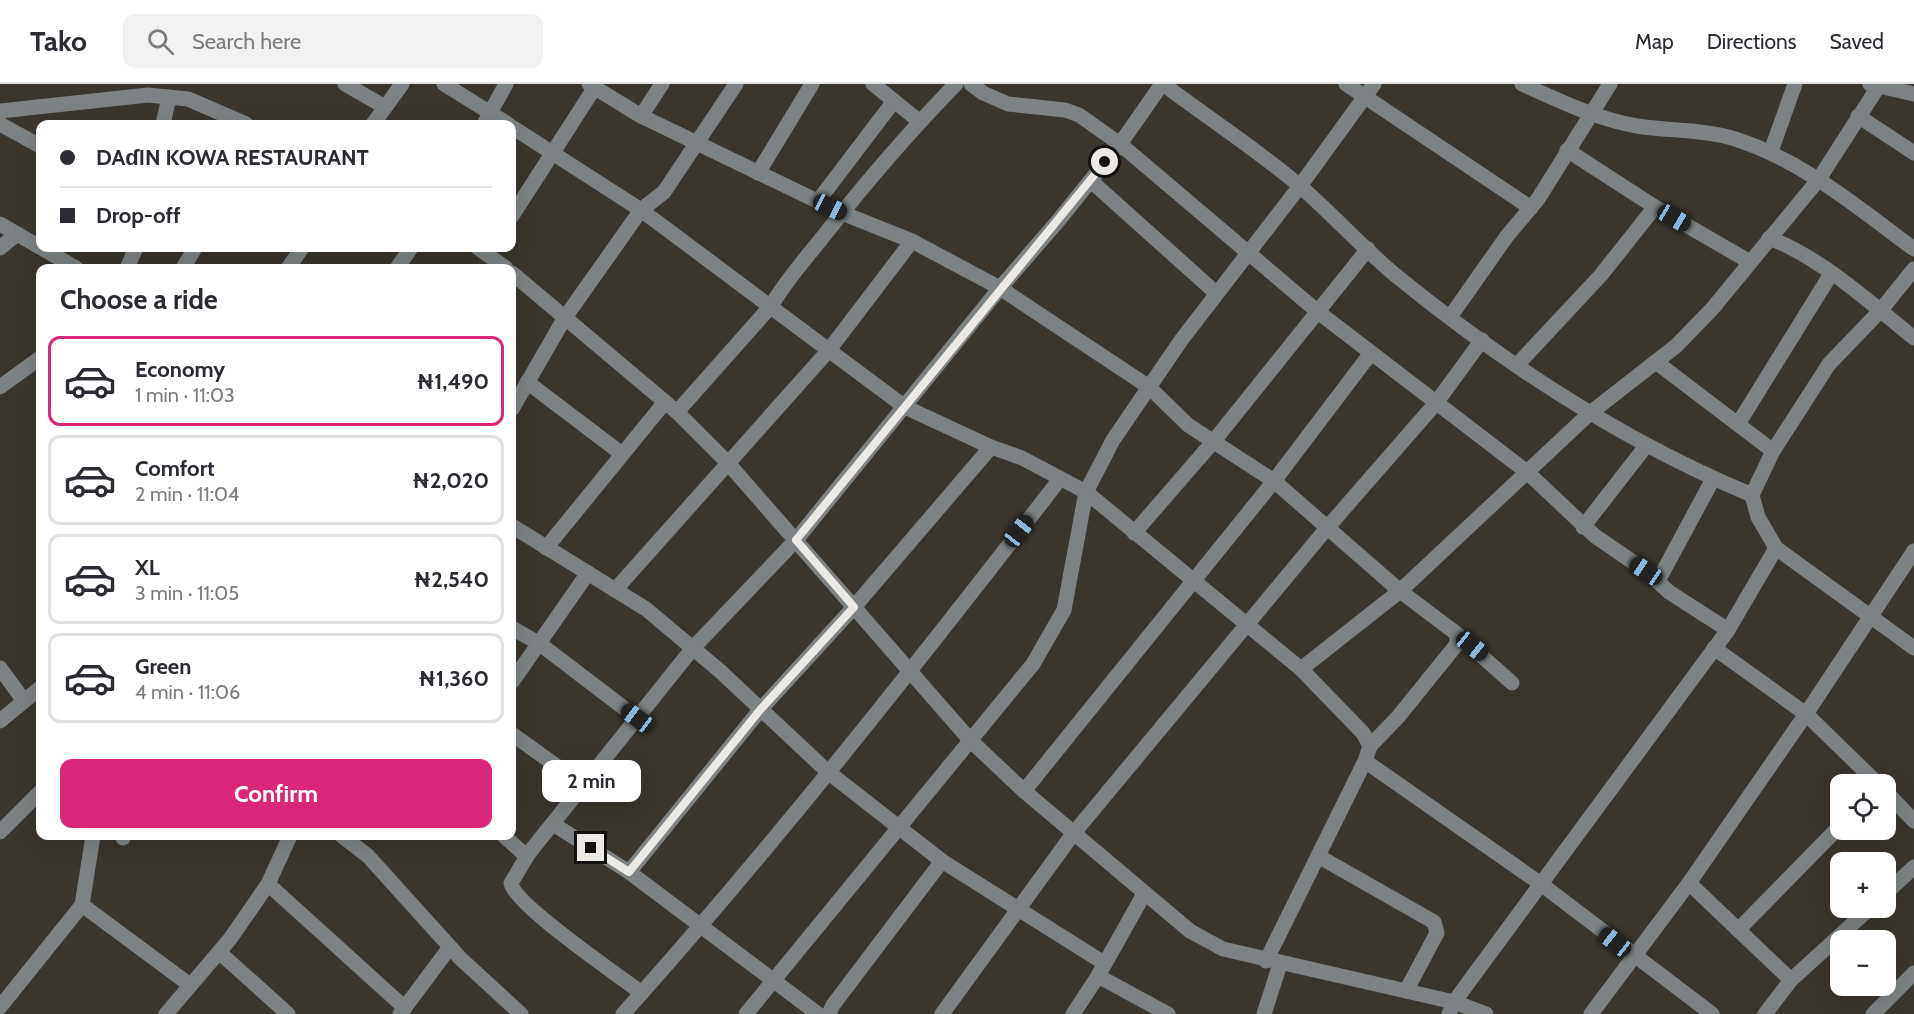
<!DOCTYPE html>
<html lang="en">
<head>
<meta charset="utf-8">
<style>
	:root { --surface:#fff; --page:#f2f2f3; --text:#2b2b33; --muted:#7c7c81; --line:#e1e1e2; --accent:#db2777 }
	body { margin:0; font-family:Cabin,sans-serif; background:var(--page); color:var(--text); height:100vh; display:flex; flex-direction:column; font-size:22px; white-space:nowrap }
	* { box-sizing:border-box; margin:0 }
	p { font-size:20px; color:var(--muted) }
	.icon { flex:none; width:33px; height:33px; fill:none; stroke:currentColor; stroke-width:2; stroke-linecap:round; stroke-linejoin:round }
	.map { position:relative; flex:1; overflow:hidden }
	.details { position:absolute; left:36px; top:180px; width:480px; height:576px; display:flex; flex-direction:column; background:var(--surface); border-radius:12px; box-shadow:0 6px 24px #0002 }
	.details>* { flex:none }
	.banner { position:absolute; left:36px; top:36px; width:480px; height:132px; border-radius:12px; box-shadow:0 6px 24px #0002; display:grid; align-content:center; height:132px; padding:0 24px; background:var(--surface) }
	.buttons { position:absolute; left:1830px; top:690px; display:grid; gap:12px }
	.buttons a { display:grid; place-items:center; width:66px; height:66px; border-radius:12px; background:var(--surface); box-shadow:0 6px 24px #0002; font-size:30px }
	.end { position:absolute; width:27px; height:27px; margin:-14px; border:8px solid #ece9e4; background:#111; box-shadow:0 0 0 3px #111 }
	.from { border-radius:50% }
	.bubble { position:absolute; height:42px; border-radius:12px; background:var(--surface); box-shadow:0 6px 24px #0002; font-size:20px; font-weight:800; line-height:42px; text-align:center }
	.car { position:absolute; width:18px; height:36px; margin:-18px -9px; border-radius:8px; box-shadow:0 0 4px 2px #0007; background:linear-gradient(#222 24%,#8ab4d8 0 40%,#222 0 76%,#8ab4d8 0 86%,#222 0) }
	.banner b { display:flex; align-items:center; gap:21px; height:57px; font-size:22px }
	.banner b+b { border-top:2px solid var(--line) }
	.banner i { width:15px; height:15px; background:var(--text) }
	ul { padding:0; list-style:none }
	li { display:flex; align-items:center; gap:18px; height:90px; margin:0 12px 9px; padding:0 12px; border:3px solid var(--line); border-radius:12px }
	li div { flex:1 }
	li b { display:block; font-size:22px }
	li em { font-style:normal; font-weight:800 }
	li.current { border-color:var(--accent) }
	li>.icon { width:54px; height:54px; stroke-width:1.5 }
	h2 { padding:0 24px; font-size:27px; line-height:72px }
	.action { display:flex; gap:12px; margin-top:auto; padding:12px 24px }
	.action a { flex:1; height:69px; border-radius:12px; background:var(--accent); color:#fff; font-size:24px; font-weight:800; line-height:69px; text-align:center }
	header { display:flex; align-items:center; gap:36px; box-sizing:border-box; height:84px; padding:0 30px; background:var(--surface); border-bottom:2px solid var(--line) }
	header strong { font-size:28px }
	nav { display:flex; gap:33px; margin-inline-start:auto; font-size:21px }
	.search { width:420px; height:54px; background:var(--page); display:flex; align-items:center; gap:15px; box-sizing:border-box; padding:0 21px; border-radius:12px; color:var(--muted); font-size:22px }
	.map>svg:first-child { display:block }
	.lines { fill:none; stroke-linecap:round; stroke-linejoin:round }
	.minor { stroke:#7d8384; stroke-width:15 }
	.route { stroke:#ece9e4; stroke-width:8 }
</style>
</head>
<body>
<header>
<strong>Tako</strong>
<div class="search"><svg class="icon" aria-label="search" viewBox="0 0 24 24"><circle cx="10" cy="10" r="6"/><path d="M15 15l6 6"/></svg>Search here</div>
<nav><a>Map</a><a>Directions</a><a>Saved</a></nav>
</header>
<div class="map">
<svg width="1914" height="930" viewBox="0 0 1914 930">
	<rect width="100%" height="100%" fill="#3a352d"/>
	<g class="lines">
		<g class="minor">
			<polyline points="345,0 385,23"/>
			<polyline points="444,0 508,40"/>
			<polyline points="589,0 641,32 842,129 912,157 1000,204 1149,303 1188,341 1274,397 1400,507 1457,550 1457,560 1398,633 1370,662"/>
			<polyline points="873,0 919,37"/>
			<polyline points="971,0 983,9 1008,20 1065,26 1079,31 1120,60 1318,228 1527,388 1595,452 1646,487 1669,508 1728,546"/>
			<path d="M1163,0C1208,34 1258,66 1301,103C1333,131 1362,163 1394,190C1503,279 1622,357 1752,411L1758,433L1776,464L1914,564"/>
			<polyline points="1346,0 1531,124"/>
			<path d="M1522,0C1560,17 1596,35 1637,42C1668,47 1702,45 1732,54C1801,75 1857,123 1914,165"/>
			<polyline points="1870,0 1914,10"/>
			<polyline points="0,27 148,11 188,15 246,40"/>
			<polyline points="641,32 662,0"/>
			<polyline points="1858,32 1914,69"/>
			<polyline points="0,40 40,62"/>
			<polyline points="163,40 169,13"/>
			<polyline points="373,40 402,0"/>
			<polyline points="484,40 506,0"/>
			<polyline points="512,43 641,126 905,323 991,363 1022,374 1086,408 1301,585 1363,649 1370,662 1365,677 1266,877"/>
			<polyline points="1567,66 1655,123 1750,178"/>
			<polyline points="1771,67 1795,0"/>
			<polyline points="758,89 812,0"/>
			<polyline points="1091,97 1216,209"/>
			<polyline points="818,117 894,17"/>
			<polyline points="512,132 595,3"/>
			<polyline points="0,140 76,184"/>
			<path d="M1769,154C1822,174 1870,219 1914,254"/>
			<polyline points="0,164 16,151"/>
			<polyline points="478,164 506,184"/>
			<polyline points="127,184 136,164"/>
			<polyline points="183,184 195,164"/>
			<polyline points="288,184 302,164"/>
			<polyline points="397,184 411,164"/>
			<polyline points="512,189 677,328 727,378 971,657 1024,707 1190,847 1223,865 1454,918 1486,930"/>
			<polyline points="1450,233 1507,152 1538,115 1610,0"/>
			<polyline points="1656,278 1773,367"/>
			<polyline points="1517,281 1601,191 1655,123"/>
			<polyline points="527,298 622,370"/>
			<polyline points="0,303 40,274"/>
			<polyline points="512,325 564,235 641,126 664,108 736,0"/>
			<path d="M677,328L771,222C786,196 807,173 826,149C867,97 910,47 956,0"/>
			<polyline points="1738,340 1831,190"/>
			<polyline points="1752,411 1773,367 1829,280 1880,227 1914,185"/>
			<polyline points="512,442 646,525 720,587 828,688 942,777 1104,879"/>
			<polyline points="1583,443 1646,362"/>
			<polyline points="1134,449 1213,358 1368,165"/>
			<polyline points="546,464 665,318"/>
			<polyline points="1658,497 1713,395"/>
			<polyline points="615,506 829,266 912,157"/>
			<polyline points="512,544 540,560 637,634"/>
			<polyline points="1457,550 1512,599"/>
			<polyline points="1714,564 1806,630 1878,700"/>
			<polyline points="0,584 24,617"/>
			<polyline points="1301,585 1400,507 1589,330 1676,262 1712,225 1819,95 1880,0"/>
			<polyline points="512,598 588,489"/>
			<polyline points="0,637 40,604"/>
			<polyline points="512,650 583,701"/>
			<polyline points="1365,677 1541,800 1712,930"/>
			<polyline points="1024,707 1274,397 1371,269"/>
			<polyline points="1886,708 1914,737"/>
			<polyline points="553,740 629,788 818,930"/>
			<polyline points="0,748 40,708"/>
			<polyline points="93,752 82,821 190,901"/>
			<polyline points="123,752 123,754"/>
			<polyline points="342,752 368,772 461,875 521,930"/>
			<polyline points="504,752 523,769 529,769 693,564 796,456 1000,204 1058,137 1120,60 1162,0"/>
			<path d="M529,769L511,799C513,819 620,893 642,909"/>
			<polyline points="1318,772 1434,838 1437,849 1406,907"/>
			<polyline points="629,788 760,626 854,523 991,363"/>
			<polyline points="1689,799 1791,896"/>
			<polyline points="268,800 405,924"/>
			<polyline points="1886,809 1914,783"/>
			<polyline points="1738,846 1840,742"/>
			<polyline points="219,868 288,930"/>
			<polyline points="1098,892 1168,930"/>
			<polyline points="0,923 82,821"/>
			<polyline points="166,930 230,855 268,800 290,752"/>
			<polyline points="400,930 450,863"/>
			<path d="M623,930C777,758 919,577 1060,395"/>
			<polyline points="746,930 1033,580 1064,526 1086,408 1113,356 1182,255 1300,102 1374,0"/>
			<polyline points="829,930 833,921 942,777"/>
			<polyline points="942,930 1073,750 1327,444 1436,319 1482,256"/>
			<polyline points="1073,930 1098,892 1144,810"/>
			<polyline points="1264,930 1280,880"/>
			<polyline points="1449,930 1454,918 1728,546 1776,464"/>
			<polyline points="1591,930 1689,799 1806,630 1914,467"/>
			<polyline points="1765,930 1791,896 1870,824"/>
			<polyline points="1873,930 1914,889"/>
		</g>
	</g>
	<g class="lines">
		<polyline class="route" points="591,764 629,788 760,626 854,523 796,456 1105,78"/>
	</g>
</svg>
<div class="buttons">
<a><svg class="icon" aria-label="locate" viewBox="0 0 24 24"><circle cx="12" cy="12" r="6"/><path d="M12 2v4M12 18v4M2 12h4M18 12h4"/></svg></a>
<a>+</a>
<a>−</a>
</div>
<i class="end from" style="left:1105px;top:78px"></i>
<i class="end" style="left:591px;top:764px"></i>
<div class="bubble" style="left:542px;top:676px;width:99px">2 min</div>
<i class="car" style="left:830px;top:123px;rotate:116deg"></i>
<i class="car" style="left:1674px;top:134px;rotate:120deg"></i>
<i class="car" style="left:1019px;top:447px;rotate:38deg"></i>
<i class="car" style="left:1646px;top:487px;rotate:304deg"></i>
<i class="car" style="left:1472px;top:562px;rotate:129deg"></i>
<i class="car" style="left:637px;top:634px;rotate:307deg"></i>
<i class="car" style="left:1615px;top:858px;rotate:308deg"></i>
<div class="banner">
<b><i class="from"></i>DAɗIN KOWA RESTAURANT</b>
<b><i></i>Drop-off</b>
</div>
<section class="details">
<h2>Choose a ride</h2>
<ul>
<li class="current"><svg class="icon" aria-label="car" viewBox="0 0 24 24"><path d="M5 17H2v-5l4-1 3-4h7l3 4 3 1v5h-3M9 17h6M6 11h13"/><circle cx="7" cy="17" r="2"/><circle cx="17" cy="17" r="2"/></svg><div><b>Economy</b><p>1 min · 11:03</p></div><em>₦1,490</em></li>
<li><svg class="icon" aria-label="car" viewBox="0 0 24 24"><path d="M5 17H2v-5l4-1 3-4h7l3 4 3 1v5h-3M9 17h6M6 11h13"/><circle cx="7" cy="17" r="2"/><circle cx="17" cy="17" r="2"/></svg><div><b>Comfort</b><p>2 min · 11:04</p></div><em>₦2,020</em></li>
<li><svg class="icon" aria-label="car" viewBox="0 0 24 24"><path d="M5 17H2v-5l4-1 3-4h7l3 4 3 1v5h-3M9 17h6M6 11h13"/><circle cx="7" cy="17" r="2"/><circle cx="17" cy="17" r="2"/></svg><div><b>XL</b><p>3 min · 11:05</p></div><em>₦2,540</em></li>
<li><svg class="icon" aria-label="car" viewBox="0 0 24 24"><path d="M5 17H2v-5l4-1 3-4h7l3 4 3 1v5h-3M9 17h6M6 11h13"/><circle cx="7" cy="17" r="2"/><circle cx="17" cy="17" r="2"/></svg><div><b>Green</b><p>4 min · 11:06</p></div><em>₦1,360</em></li>
</ul>
<div class="action"><a>Confirm</a></div>
</section>
</div>
</body>
</html>
